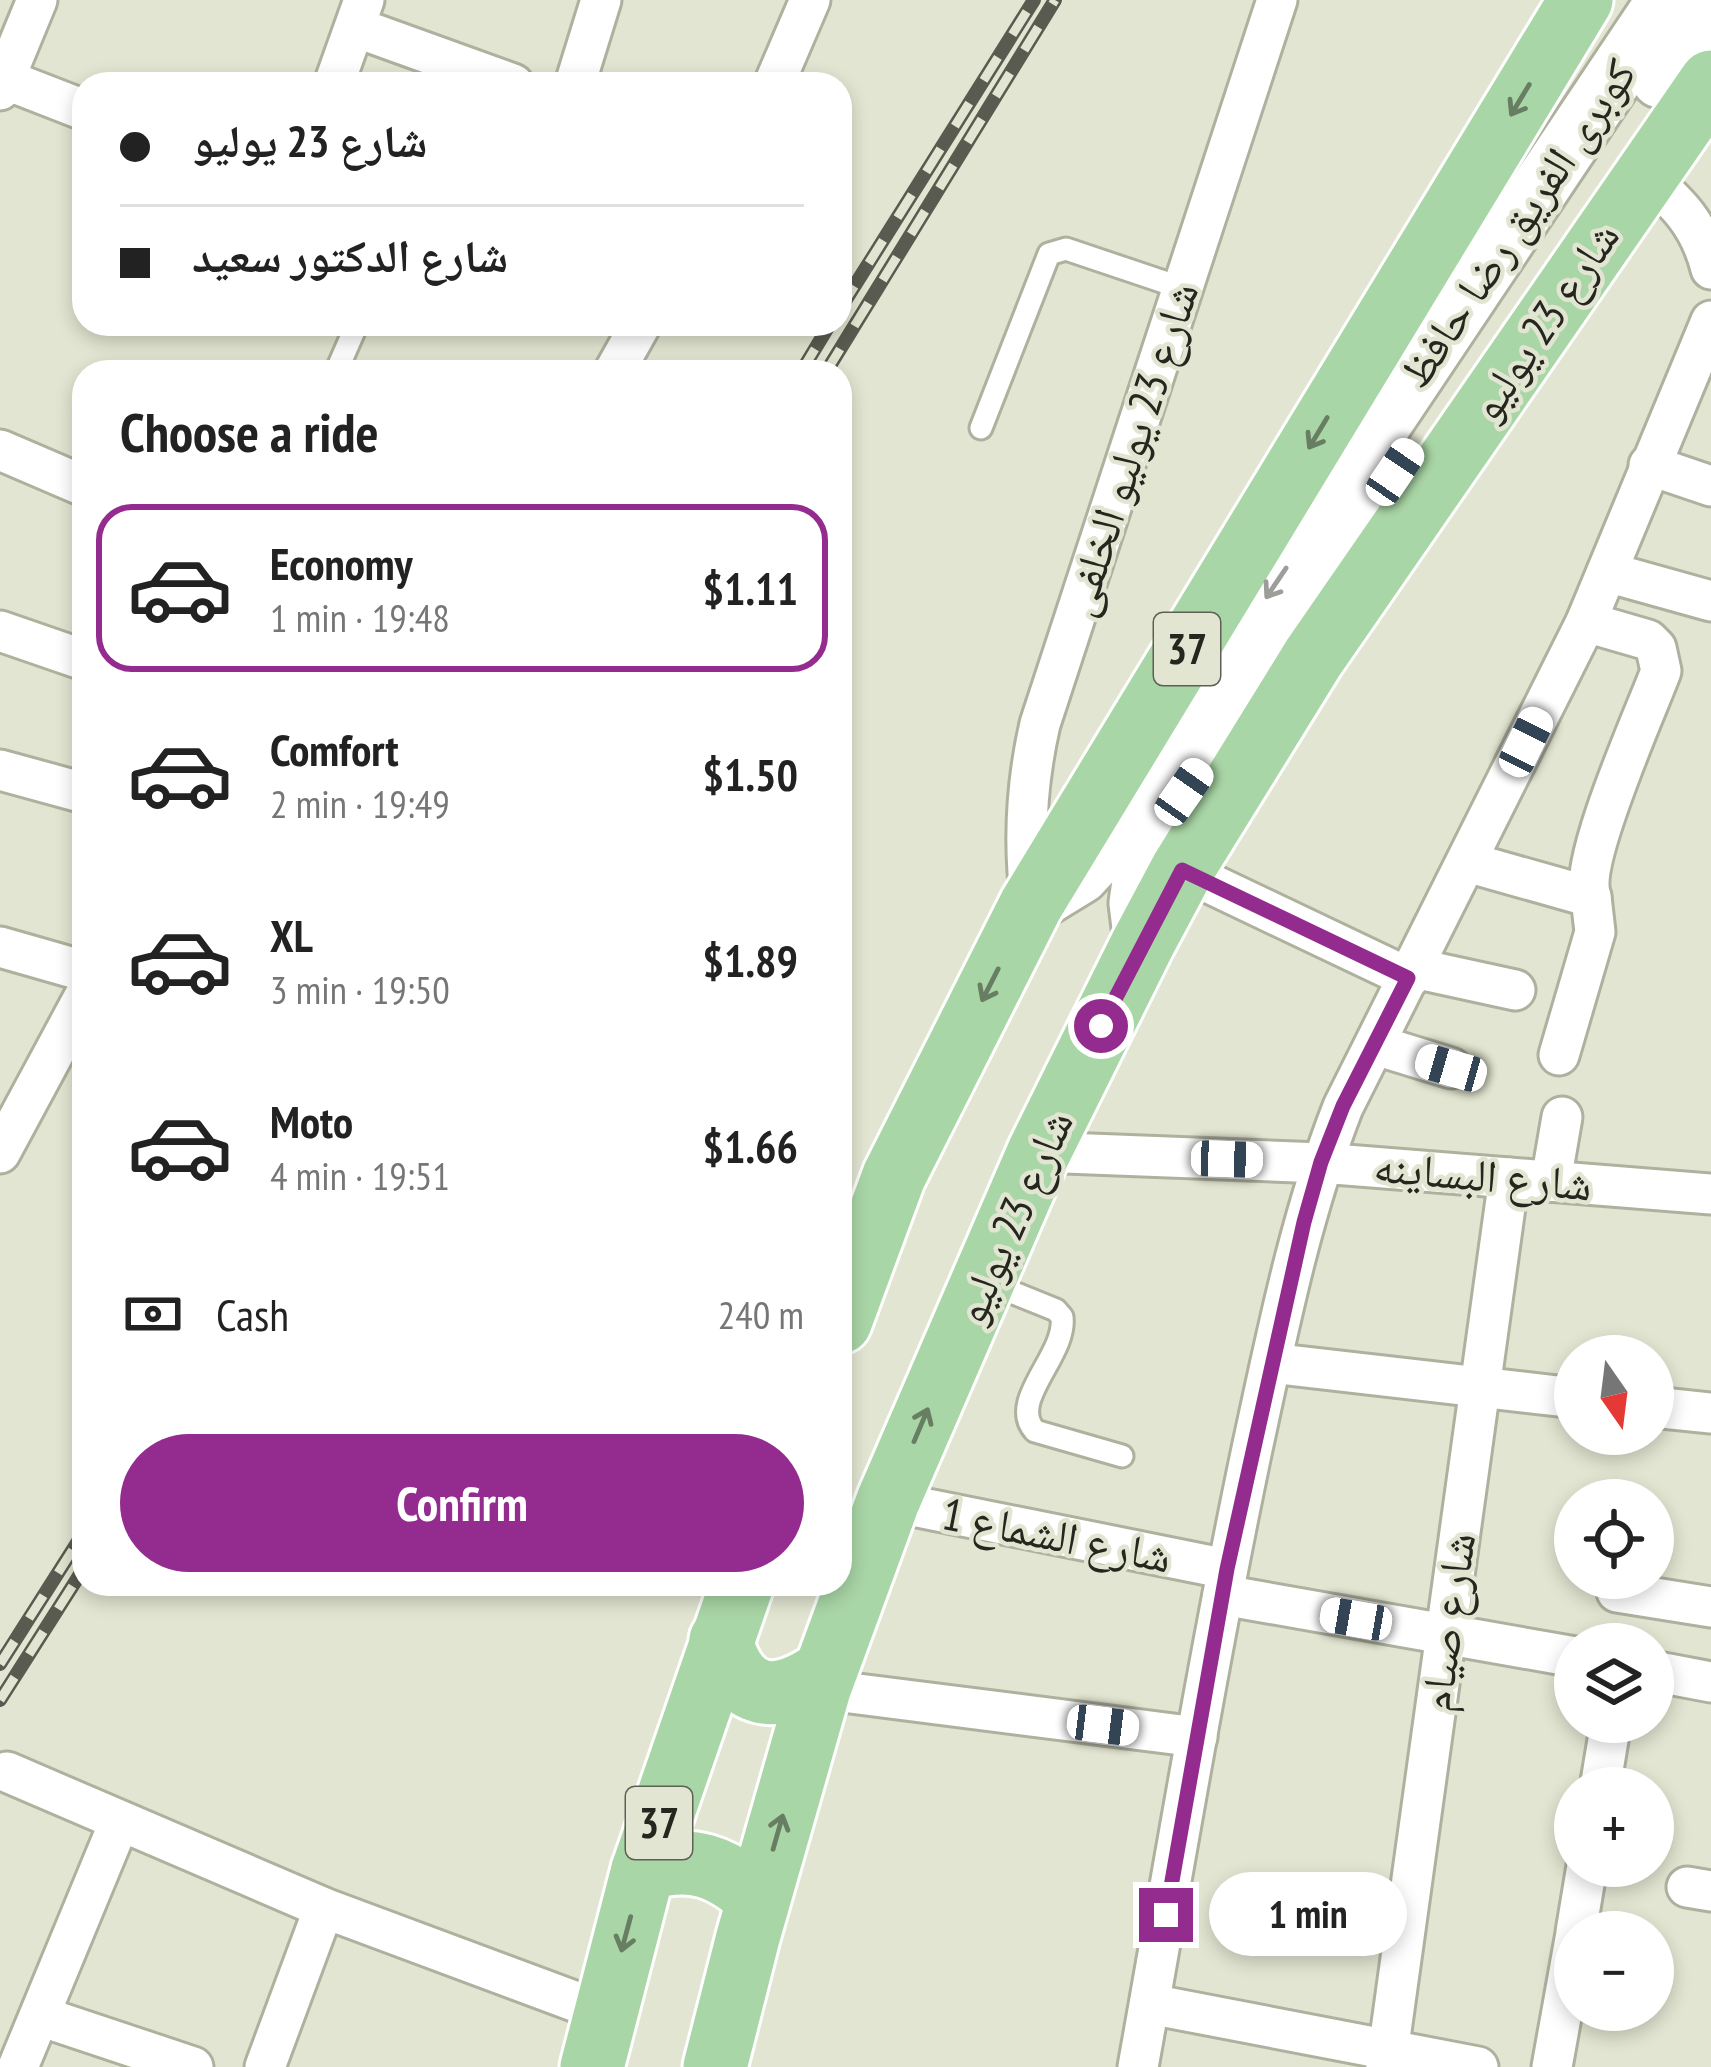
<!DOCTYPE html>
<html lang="en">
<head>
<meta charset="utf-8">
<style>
	:root { --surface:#fff; --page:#f2f2f2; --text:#222; --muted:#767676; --line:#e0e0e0; --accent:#942c90 }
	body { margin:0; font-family:"PT Sans Narrow","Noto Naskh Arabic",sans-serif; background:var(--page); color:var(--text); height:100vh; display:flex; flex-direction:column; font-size:45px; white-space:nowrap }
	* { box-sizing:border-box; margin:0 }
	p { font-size:39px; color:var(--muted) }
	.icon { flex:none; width:66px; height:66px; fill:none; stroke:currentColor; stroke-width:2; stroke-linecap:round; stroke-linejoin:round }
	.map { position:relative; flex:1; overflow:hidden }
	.side { position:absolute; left:72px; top:360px; width:780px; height:1236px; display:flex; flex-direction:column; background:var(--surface); border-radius:36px; box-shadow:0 6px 18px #0003 }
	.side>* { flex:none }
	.hud { position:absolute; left:72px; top:72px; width:780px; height:264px; border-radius:36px; box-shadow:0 6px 18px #0003; display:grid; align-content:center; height:264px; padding:0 48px; background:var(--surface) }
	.needle { width:78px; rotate:166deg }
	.tools { position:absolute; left:1554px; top:1335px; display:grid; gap:24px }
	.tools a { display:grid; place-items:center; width:120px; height:120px; border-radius:50%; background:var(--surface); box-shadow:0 6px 18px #0003; font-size:60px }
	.end { position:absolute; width:54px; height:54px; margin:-27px; border:15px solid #942c90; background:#fff; box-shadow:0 0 0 6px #fff }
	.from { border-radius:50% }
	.bubble { position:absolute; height:84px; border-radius:42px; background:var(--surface); box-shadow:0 6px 18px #0003; font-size:39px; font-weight:600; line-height:84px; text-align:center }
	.car { position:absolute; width:36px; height:72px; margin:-36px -18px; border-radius:15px; box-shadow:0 0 9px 3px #0007; background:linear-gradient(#fff 24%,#345 0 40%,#fff 0 76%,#345 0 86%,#fff 0) }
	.hud b { display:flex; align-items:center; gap:42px; height:114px; font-size:45px }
	.hud b+b { border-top:3px solid var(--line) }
	.hud i { width:30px; height:30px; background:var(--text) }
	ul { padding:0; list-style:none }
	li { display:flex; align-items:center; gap:36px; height:168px; margin:0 24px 18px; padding:0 24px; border:6px solid transparent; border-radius:36px }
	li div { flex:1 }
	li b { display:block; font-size:45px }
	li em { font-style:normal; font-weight:600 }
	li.active { border-color:var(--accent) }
	li>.icon { width:108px; height:108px; stroke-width:1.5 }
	h2 { padding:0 48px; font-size:54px; line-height:144px }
	.pay { display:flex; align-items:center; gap:30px; height:132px; padding:0 48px; font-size:45px }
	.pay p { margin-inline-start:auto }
	.button { display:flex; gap:24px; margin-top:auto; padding:24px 48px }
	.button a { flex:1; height:138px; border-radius:72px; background:var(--accent); color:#fff; font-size:48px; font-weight:600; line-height:138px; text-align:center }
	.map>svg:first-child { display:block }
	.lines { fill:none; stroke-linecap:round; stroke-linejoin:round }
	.lane-casing { stroke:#afb19e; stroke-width:27 }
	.street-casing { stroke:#afb19e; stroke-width:45 }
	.secondary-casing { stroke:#afb19e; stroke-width:63 }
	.primary-casing { stroke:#fff; stroke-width:69 }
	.lane { stroke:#fff; stroke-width:21 }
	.street { stroke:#fff; stroke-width:39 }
	.secondary { stroke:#fff; stroke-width:57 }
	.primary { stroke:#a9d6a6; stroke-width:63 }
	.rail-casing { stroke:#595b50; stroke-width:14 }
	.rail { stroke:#e2e5d1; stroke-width:9; stroke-dasharray:27; stroke-linecap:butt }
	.oneway { stroke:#677e62 }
	.oneway2 { stroke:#9d9e9a }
	.route { stroke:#942c90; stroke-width:15 }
	.labels { text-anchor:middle; stroke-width:9; stroke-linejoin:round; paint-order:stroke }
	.shield { fill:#e2e5d1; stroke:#5e6054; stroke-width:3 }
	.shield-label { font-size:42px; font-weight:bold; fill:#25271f }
	.street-label { font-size:45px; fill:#25271f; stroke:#e2e5d1 }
</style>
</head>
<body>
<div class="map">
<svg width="1711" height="2067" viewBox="0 0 1711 2067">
	<rect width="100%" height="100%" fill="#e2e5d1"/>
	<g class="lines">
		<g class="lane-casing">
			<g id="lane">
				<polyline points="336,372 357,324"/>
				<polyline points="981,428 1049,254 1066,249 1182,288"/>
				<path d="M989,1283L1056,1310L1062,1317C1067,1355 1007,1401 1035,1431L1122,1456"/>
			</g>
		</g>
		<g class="street-casing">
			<g id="street">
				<polyline points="355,27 513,84"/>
				<polyline points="4,79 84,110"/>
				<polyline points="334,84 364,0"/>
				<polyline points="575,84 601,0"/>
				<polyline points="774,84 810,0"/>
				<polyline points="0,90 37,0"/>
				<path d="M1644,175C1678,202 1700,225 1711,269"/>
				<polyline points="614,372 641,324"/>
				<polyline points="0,450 84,486"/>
				<polyline points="1649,465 1711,486"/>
				<polyline points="1607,572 1711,601"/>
				<path d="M1586,622L1648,640L1656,648L1661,671C1645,714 1578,861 1591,897"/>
				<polyline points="0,631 84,660"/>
				<polyline points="0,770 84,793"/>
				<polyline points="1467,862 1591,897 1595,932 1559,1055"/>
				<polyline points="1182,870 1409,978"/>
				<path d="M1031,903C1023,841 1026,785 1040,724L1277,0"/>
				<polyline points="0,947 84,971"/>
				<polyline points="1414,968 1515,990"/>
				<polyline points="1376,1045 1451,1068"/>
				<polyline points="1039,1152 1321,1163 1711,1194"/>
				<polyline points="0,1153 84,997"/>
				<polyline points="1551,1181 1562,1117"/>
				<polyline points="1271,1363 1575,1398"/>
				<polyline points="1653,1407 1711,1413"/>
				<polyline points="888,1501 1227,1569"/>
				<polyline points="1617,1592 1711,1607"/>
				<polyline points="1223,1595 1575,1657"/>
				<polyline points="1653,1671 1711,1682"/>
				<polyline points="819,1689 1197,1737"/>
				<polyline points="7,1772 324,1908 606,2013"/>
				<polyline points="1600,1788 1611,1722"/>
				<polyline points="1687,1887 1711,1891"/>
				<polyline points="1576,1932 1587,1866"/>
				<polyline points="1150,2004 1478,2067"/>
				<polyline points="40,2016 193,2067"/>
				<polyline points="18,2067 119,1823"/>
				<polyline points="265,2067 324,1908"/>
				<path d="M1138,2067C1175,1861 1209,1654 1252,1449C1277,1334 1300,1217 1343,1107L1586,622L1711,321"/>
				<polyline points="1386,2067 1509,1178"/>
				<polyline points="1552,2067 1575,1939"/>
			</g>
		</g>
		<g class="secondary-casing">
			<g id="secondary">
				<polyline points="1660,79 1711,3"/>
				<polyline points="1031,905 1080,875 1122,830 1241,635 1666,0"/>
				<polyline points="1143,943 1138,903 1144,862 1160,825 1253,695 1384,489"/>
			</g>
		</g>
		<g class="primary-casing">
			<g id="primary">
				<polyline points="840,1322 894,1176 1031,905 1581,0"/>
				<path d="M721,1640C737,1702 778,1705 825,1671"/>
				<path d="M643,1870C691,1854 723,1866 758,1899"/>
				<polyline points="592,2067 643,1870 742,1584"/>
				<polyline points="715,2067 748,1937 819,1689 888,1501 1039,1152 1143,943 1182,870 1313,658 1711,82"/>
			</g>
		</g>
		<use href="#lane" class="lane"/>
		<use href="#street" class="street"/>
		<use href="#secondary" class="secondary"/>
		<use href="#primary" class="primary"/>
		<g class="rail-casing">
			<g id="rail">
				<polyline points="840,309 1034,0"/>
				<polyline points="801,372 830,324"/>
				<polyline points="826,372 1055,0"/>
				<polyline points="0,1664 84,1532"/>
				<polyline points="0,1700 84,1568"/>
			</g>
		</g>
		<use href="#rail" class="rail"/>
	</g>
	<defs><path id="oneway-shaft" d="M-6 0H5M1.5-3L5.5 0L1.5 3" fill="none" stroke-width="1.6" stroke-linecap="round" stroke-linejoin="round" transform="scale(3)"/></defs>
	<g class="oneway">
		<use href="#oneway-shaft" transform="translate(1520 100) rotate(121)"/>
		<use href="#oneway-shaft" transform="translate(1318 433) rotate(121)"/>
		<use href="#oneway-shaft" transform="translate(990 985) rotate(117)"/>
		<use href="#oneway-shaft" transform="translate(921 1425) rotate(-67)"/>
		<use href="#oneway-shaft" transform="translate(778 1832) rotate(-74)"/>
		<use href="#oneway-shaft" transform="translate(626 1934) rotate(105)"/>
	</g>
	<use class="oneway2" href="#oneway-shaft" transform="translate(1276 583) rotate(124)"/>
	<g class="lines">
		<polyline class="route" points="1101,1026 1182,870 1408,978 1343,1106 1321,1162 1304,1222 1227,1569 1166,1915"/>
	</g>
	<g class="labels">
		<g class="shield">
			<rect x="1154" y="613" width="66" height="72" rx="9"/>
			<rect x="626" y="1787" width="66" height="72" rx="9"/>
		</g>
		<g class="shield-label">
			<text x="1187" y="664">37</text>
			<text x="659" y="1838">37</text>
		</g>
		<g class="street-label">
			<text transform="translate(1517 223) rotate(-56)" y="16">كوبرى الفريق رضا حافظ</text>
			<text transform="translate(1544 321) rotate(-56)" y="16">شارع 23 يوليو</text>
			<text transform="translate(1130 449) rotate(-72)" y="16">شارع 23 يوليو الخلفى</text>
			<text transform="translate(1483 1175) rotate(5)" y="16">شارع البساينه</text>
			<text transform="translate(1013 1217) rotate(-66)" y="16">شارع 23 يوليو</text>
			<text transform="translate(1057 1535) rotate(11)" y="16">شارع الشماع 1</text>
			<text transform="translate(1447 1622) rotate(-82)" y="16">شارع صيام</text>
		</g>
	</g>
</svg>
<div class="tools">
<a><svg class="needle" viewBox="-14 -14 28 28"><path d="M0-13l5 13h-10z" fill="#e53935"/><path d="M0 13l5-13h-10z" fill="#767676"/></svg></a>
<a><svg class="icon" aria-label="locate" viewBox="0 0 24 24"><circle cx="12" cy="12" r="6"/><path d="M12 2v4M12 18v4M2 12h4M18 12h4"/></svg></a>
<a><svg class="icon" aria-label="layers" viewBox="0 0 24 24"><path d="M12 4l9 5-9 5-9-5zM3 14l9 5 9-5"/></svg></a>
<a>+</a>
<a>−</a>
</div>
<i class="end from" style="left:1101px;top:1026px"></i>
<i class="end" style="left:1166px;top:1915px"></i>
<div class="bubble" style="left:1209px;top:1872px;width:198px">1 min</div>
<i class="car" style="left:1395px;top:472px;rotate:34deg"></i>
<i class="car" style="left:1526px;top:742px;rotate:26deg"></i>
<i class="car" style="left:1184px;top:792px;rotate:35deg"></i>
<i class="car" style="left:1451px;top:1068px;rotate:286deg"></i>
<i class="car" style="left:1227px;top:1159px;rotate:92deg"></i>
<i class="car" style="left:1356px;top:1619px;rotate:280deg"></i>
<i class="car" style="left:1103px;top:1725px;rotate:97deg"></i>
<div class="hud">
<b><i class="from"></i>شارع 23 يوليو</b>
<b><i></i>شارع الدكتور سعيد</b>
</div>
<section class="side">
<h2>Choose a ride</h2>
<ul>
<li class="active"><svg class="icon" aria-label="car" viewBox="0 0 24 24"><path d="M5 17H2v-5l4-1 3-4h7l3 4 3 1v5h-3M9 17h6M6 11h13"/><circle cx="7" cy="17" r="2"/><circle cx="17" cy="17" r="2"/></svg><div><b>Economy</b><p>1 min · 19:48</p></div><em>$1.11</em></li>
<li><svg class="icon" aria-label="car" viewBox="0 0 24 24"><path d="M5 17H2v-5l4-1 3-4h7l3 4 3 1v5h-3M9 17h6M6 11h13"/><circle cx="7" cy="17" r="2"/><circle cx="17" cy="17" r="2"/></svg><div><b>Comfort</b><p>2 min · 19:49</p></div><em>$1.50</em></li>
<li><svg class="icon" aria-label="car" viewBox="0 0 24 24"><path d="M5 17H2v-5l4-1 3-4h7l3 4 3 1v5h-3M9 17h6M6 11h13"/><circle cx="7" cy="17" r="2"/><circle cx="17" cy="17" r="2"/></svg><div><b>XL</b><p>3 min · 19:50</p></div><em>$1.89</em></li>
<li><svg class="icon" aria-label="car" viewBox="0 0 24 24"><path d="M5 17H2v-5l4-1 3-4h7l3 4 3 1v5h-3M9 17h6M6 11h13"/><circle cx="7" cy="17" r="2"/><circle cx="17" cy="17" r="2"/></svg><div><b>Moto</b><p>4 min · 19:51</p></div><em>$1.66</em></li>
</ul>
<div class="pay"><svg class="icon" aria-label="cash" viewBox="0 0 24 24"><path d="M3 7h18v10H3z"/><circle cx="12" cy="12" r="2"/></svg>Cash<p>240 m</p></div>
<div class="button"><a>Confirm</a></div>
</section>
</div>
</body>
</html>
